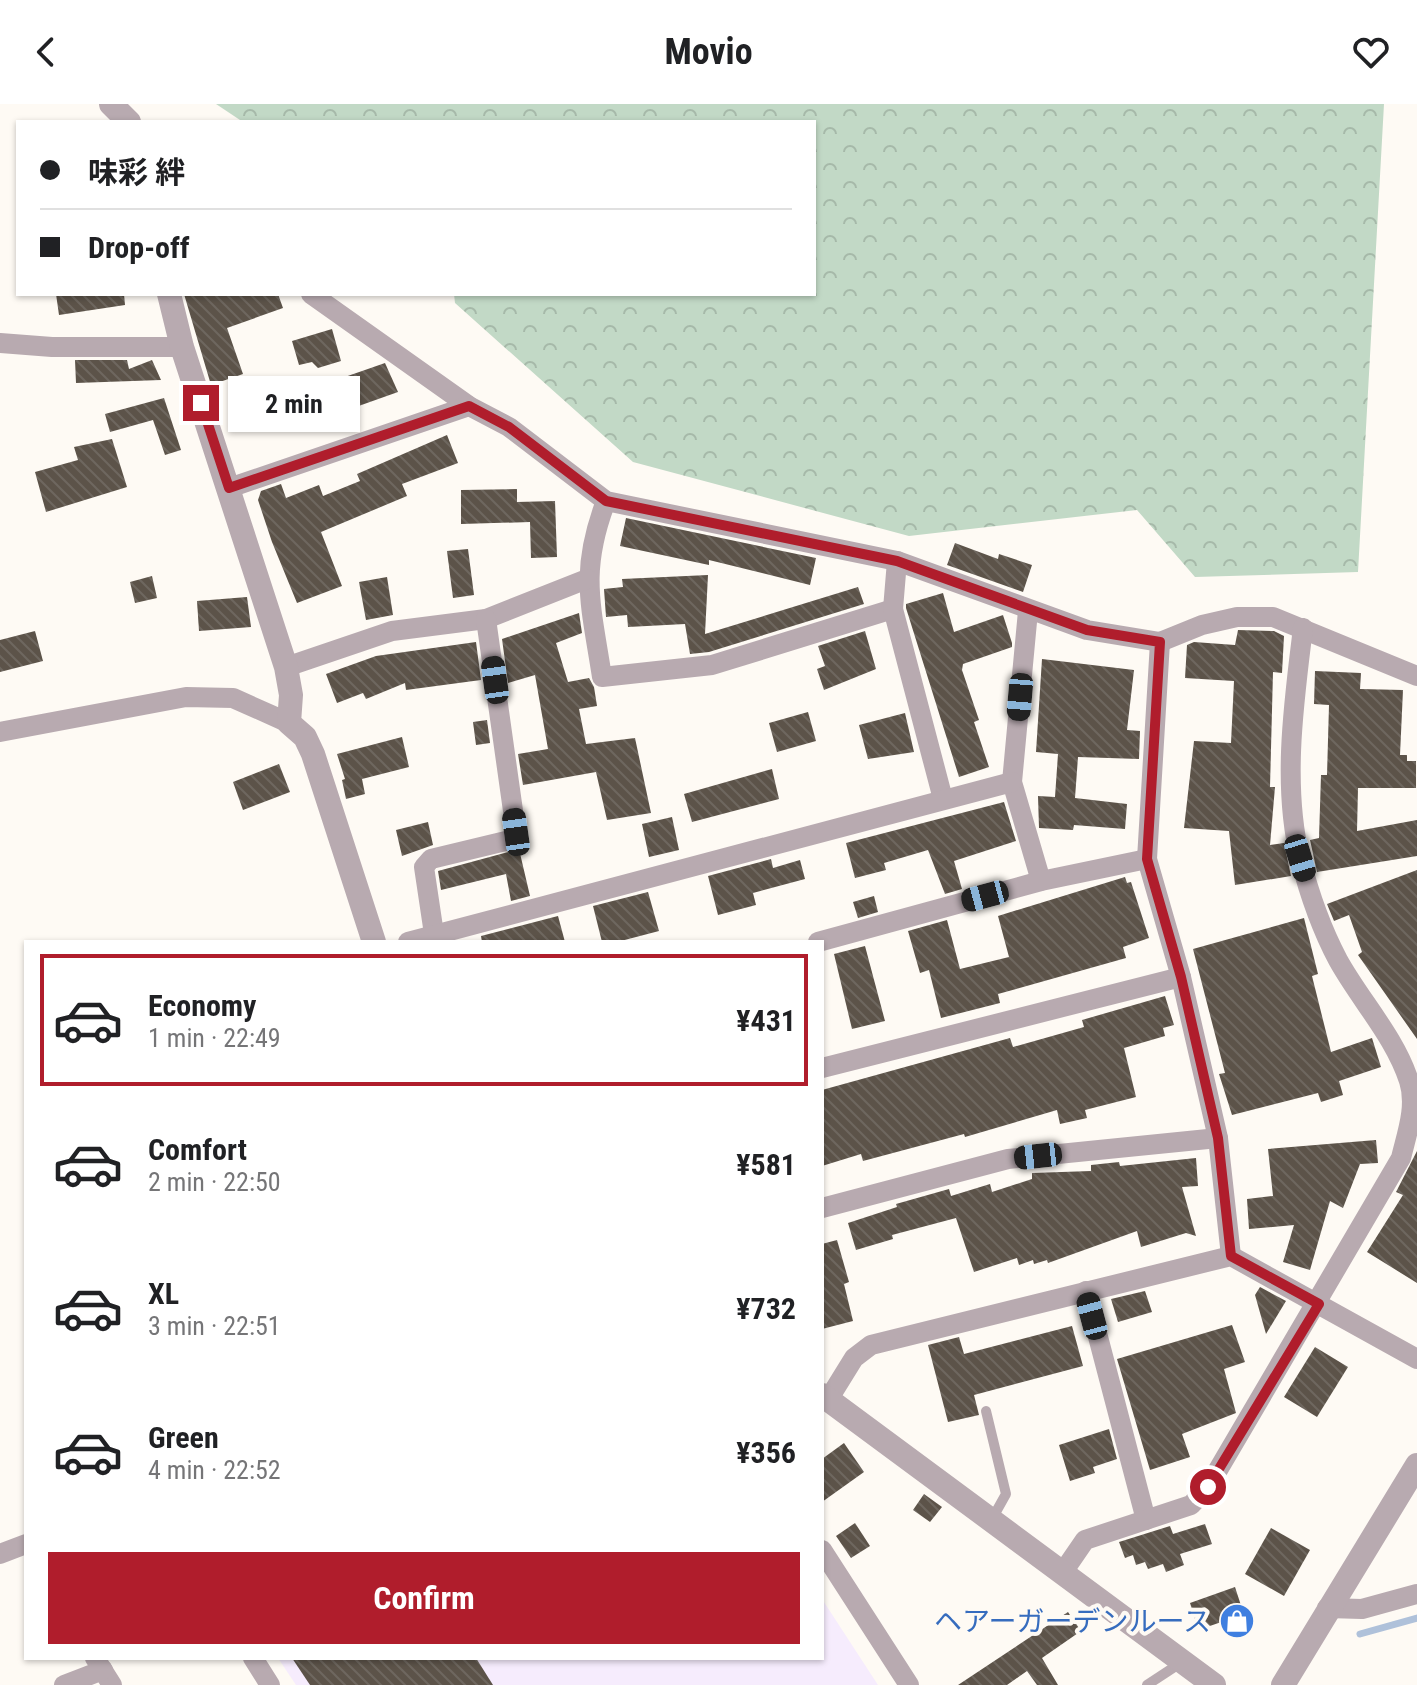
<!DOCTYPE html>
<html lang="en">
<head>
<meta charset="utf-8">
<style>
	:root { --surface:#fff; --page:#f6f6f6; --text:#202124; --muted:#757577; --line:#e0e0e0; --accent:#b01d2c }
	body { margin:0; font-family:"Roboto Condensed","Noto Sans JP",sans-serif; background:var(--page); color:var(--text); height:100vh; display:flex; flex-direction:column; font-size:30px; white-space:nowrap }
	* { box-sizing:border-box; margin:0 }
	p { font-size:26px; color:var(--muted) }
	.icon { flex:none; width:44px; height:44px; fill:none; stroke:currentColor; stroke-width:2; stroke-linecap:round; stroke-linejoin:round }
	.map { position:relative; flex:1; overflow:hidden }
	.drawer { position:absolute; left:24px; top:836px; width:800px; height:720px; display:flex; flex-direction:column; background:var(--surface); border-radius:0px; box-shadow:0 2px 6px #0004 }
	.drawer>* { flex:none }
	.hud { position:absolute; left:16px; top:16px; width:800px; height:176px; border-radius:0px; box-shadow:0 2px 6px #0004; display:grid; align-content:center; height:176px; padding:0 24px; background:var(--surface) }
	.end { position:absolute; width:36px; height:36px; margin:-18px; border:10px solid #b01d2c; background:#fff; box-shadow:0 0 0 4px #fff }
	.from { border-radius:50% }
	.bubble { position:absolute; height:56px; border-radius:0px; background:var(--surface); box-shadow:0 2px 6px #0004; font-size:26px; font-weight:700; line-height:56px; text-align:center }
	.car { position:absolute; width:24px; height:48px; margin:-24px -12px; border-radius:10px; box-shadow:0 0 6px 2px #0007; background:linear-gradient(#222 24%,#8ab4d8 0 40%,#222 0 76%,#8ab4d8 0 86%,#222 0) }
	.hud b { display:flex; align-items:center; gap:28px; height:76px; font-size:30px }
	.hud b+b { border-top:2px solid var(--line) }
	.hud i { width:20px; height:20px; background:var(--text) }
	ul { padding:14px 0 0; list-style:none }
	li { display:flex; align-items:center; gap:24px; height:132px; margin:0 16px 12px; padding:0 8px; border:4px solid transparent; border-radius:0px }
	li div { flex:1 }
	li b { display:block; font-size:30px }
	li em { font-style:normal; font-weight:700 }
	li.active { border-color:var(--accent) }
	li>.icon { width:72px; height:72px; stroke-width:1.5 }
	.button { display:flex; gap:16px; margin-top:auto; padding:16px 24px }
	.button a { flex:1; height:92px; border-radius:0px; background:var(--accent); color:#fff; font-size:32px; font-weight:700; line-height:92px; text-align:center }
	header { display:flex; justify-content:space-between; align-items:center; height:104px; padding:0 24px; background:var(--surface); font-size:36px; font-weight:700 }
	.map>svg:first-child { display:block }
	.education { fill:#f6ecfd }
	.forest { fill:url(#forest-crowns) }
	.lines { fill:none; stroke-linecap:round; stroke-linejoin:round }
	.stream { stroke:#afc1da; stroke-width:7 }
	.building { fill:url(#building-back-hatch) }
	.service { stroke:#b8aab0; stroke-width:10 }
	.minor { stroke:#b8aab0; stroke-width:20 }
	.tertiary { stroke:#b8aab0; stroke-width:24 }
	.route { stroke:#b01d2c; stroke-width:10 }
	.labels { text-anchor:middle; stroke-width:8; stroke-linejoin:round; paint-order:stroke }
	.shop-label { font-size:28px; fill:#366cbe; stroke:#fefaf4; text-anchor:end }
</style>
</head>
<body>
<header><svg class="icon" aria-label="back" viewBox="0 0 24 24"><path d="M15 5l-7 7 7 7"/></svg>Movio<svg class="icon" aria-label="heart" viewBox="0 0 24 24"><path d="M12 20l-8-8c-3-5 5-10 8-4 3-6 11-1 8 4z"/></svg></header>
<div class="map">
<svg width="1417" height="1581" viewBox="0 0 1417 1581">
	<defs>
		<pattern id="forest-crowns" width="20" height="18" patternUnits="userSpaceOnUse" patternTransform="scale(2)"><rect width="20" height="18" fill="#c2d9c6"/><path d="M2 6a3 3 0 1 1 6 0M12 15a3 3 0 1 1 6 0" fill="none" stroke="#a6b9a9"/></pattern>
		<pattern id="building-back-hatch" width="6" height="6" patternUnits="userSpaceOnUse" patternTransform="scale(2)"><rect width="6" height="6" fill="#5c5349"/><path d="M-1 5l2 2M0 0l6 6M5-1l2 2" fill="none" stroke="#6e675f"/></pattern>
	</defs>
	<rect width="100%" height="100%" fill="#fefaf4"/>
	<polygon class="education" points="822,1495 878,1581 296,1581 278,1554 822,1554"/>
	<polygon class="forest" points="216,0 1384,0 1358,468 1195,473 1137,406 909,432 633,358 455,199 454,190 814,190 814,18 243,18"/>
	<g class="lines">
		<polyline class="stream" points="1360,1530 1417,1514"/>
	</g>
	<g class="building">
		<polygon points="56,190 124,190 125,201 59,211"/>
		<polygon points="184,190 278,190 283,204 227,224 243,270 211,281"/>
		<polygon points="332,225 341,257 318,264 312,258 299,261 292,237"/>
		<polygon points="75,256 127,256 129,265 152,256 161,276 76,279"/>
		<polygon points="385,259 398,288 353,304 342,274"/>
		<polygon points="164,294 181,346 165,351 153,316 110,328 105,310"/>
		<polygon points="447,331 458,359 402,380 407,392 321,428 342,482 297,499 272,438 258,396 261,387 281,380 286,394 319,381 323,392 360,377 357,370"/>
		<polygon points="112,335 127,383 46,408 35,368 78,356 74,343"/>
		<polygon points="517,385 517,398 555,397 557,453 531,454 530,418 461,420 461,386"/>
		<polygon points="626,414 816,454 810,481 709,456 709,461 620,442"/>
		<polygon points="955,439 998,455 999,450 1032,461 1023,488 947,461"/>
		<polygon points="468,445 474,491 453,494 447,447"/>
		<polygon points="708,471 705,530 858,483 864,500 709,548 690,550 685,520 628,523 627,511 606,513 604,485 623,483 622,475"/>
		<polygon points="152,472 157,494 135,499 130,478"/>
		<polygon points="387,473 393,511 366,516 359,478"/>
		<polygon points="943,489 954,528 1003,511 1012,539 1012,543 963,560 962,566 979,616 974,618 989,663 959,673 906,504 906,500"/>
		<polygon points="247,493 251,523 199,527 197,497"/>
		<polygon points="579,509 582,529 556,539 568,578 589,574 594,583 597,602 579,605 586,640 635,634 651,709 607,716 596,668 523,681 518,650 548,645 535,571 508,579 502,535"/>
		<polygon points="1238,526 1274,527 1284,532 1282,569 1273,568 1270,683 1275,683 1270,741 1284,739 1291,772 1235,781 1229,727 1184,724 1194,637 1231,639 1234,577 1185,574 1187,541 1194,538 1235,541"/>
		<polygon points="35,527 43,557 0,568 0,536"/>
		<polygon points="865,527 876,565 824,586 817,565 825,562 818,542"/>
		<polygon points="476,538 481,576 406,586 405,579 366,595 363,589 337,599 326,570 376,552"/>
		<polygon points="1042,555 1134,566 1127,626 1140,627 1139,655 1078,653 1075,694 1127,700 1125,725 1074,721 1073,726 1039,724 1038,692 1055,693 1058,650 1036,648"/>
		<polygon points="1315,567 1361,569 1360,585 1403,586 1400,651 1407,651 1407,657 1416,657 1416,684 1358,684 1357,727 1417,716 1417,752 1317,768 1310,736 1319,734 1321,671 1327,671 1329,601 1314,600"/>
		<polygon points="808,608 816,637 777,648 769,619"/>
		<polygon points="905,609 914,648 868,655 859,621"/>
		<polygon points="487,616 490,639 476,641 473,618"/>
		<polygon points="402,633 409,663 362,675 365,690 346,695 342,676 345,675 337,650"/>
		<polygon points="279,660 290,688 243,706 233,678"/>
		<polygon points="772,665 779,695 692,718 684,690"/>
		<polygon points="1004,698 1016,737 954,757 962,785 945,790 928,746 884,759 886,766 855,774 846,739"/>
		<polygon points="672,713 679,746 649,753 642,720"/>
		<polygon points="428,718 433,741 402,752 396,726"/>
		<polygon points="519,745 530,792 511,797 506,770 441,786 438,767"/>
		<polygon points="771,755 773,764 800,756 805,775 753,789 756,801 718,811 708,772"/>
		<polygon points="1417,766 1417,935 1358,851 1362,848 1349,811 1334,817 1327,800"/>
		<polygon points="1125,773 1127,779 1131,778 1149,834 1123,843 1126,854 998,890 1000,899 941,914 929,866 920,869 908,827 947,816 960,865 1009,853 998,812"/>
		<polygon points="648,788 659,827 617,838 602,838 593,802"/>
		<polygon points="874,792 878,808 858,814 853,798"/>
		<polygon points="558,812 565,838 482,838 481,832"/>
		<polygon points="1304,814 1318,870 1312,872 1331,948 1372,934 1381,963 1339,977 1343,991 1321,998 1318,989 1232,1011 1219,970 1225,969 1193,845"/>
		<polygon points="865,842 885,917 852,925 834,850"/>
		<polygon points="1165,892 1174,921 1163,924 1165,932 1124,944 1136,993 1085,1006 1087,1014 1060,1020 1057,1006 965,1033 964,1030 863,1057 861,1050 822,1062 822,986 1010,934 1013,943 1084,923 1082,916"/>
		<polygon points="1376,1036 1378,1059 1360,1060 1343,1104 1330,1097 1310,1166 1283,1158 1294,1121 1249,1125 1247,1095 1273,1092 1268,1045"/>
		<polygon points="1417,1047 1417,1179 1367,1148 1403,1091 1396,1088"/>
		<polygon points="1196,1054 1198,1082 1182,1083 1196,1132 1186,1129 1141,1143 1137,1127 1048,1159 1047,1156 1034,1160 1033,1156 1019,1161 1017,1154 974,1168 956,1114 892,1131 893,1135 856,1146 848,1119 897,1103 896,1100 949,1085 951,1092 990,1080 992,1088 1032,1075 1032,1069 1091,1067 1091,1061 1119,1058 1120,1062"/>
		<polygon points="837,1136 849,1178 844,1180 853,1217 822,1225 822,1140"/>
		<polygon points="1260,1183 1286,1197 1266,1230 1255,1191"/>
		<polygon points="1145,1187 1152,1208 1118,1218 1111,1195"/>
		<polygon points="1232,1221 1245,1258 1224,1265 1236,1309 1182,1330 1190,1353 1150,1366 1117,1255"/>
		<polygon points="1072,1222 1083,1262 974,1291 979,1311 948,1318 928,1241 959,1233 964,1250"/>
		<polygon points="1315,1243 1348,1263 1317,1313 1284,1293"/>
		<polygon points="1109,1325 1117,1355 1093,1363 1095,1369 1070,1377 1059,1341"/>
		<polygon points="844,1339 864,1368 822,1398 822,1355"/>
		<polygon points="924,1390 942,1403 930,1418 913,1406"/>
		<polygon points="855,1419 870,1442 851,1454 836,1432"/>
		<polygon points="1205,1420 1212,1440 1180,1450 1184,1461 1166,1468 1163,1460 1148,1465 1145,1458 1136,1461 1133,1451 1125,1454 1119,1438 1170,1422 1173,1430"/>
		<polygon points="1271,1424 1310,1446 1284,1492 1245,1470"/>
		<polygon points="1235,1483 1248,1523 1231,1529 1227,1516 1207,1523 1195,1515 1190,1499"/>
		<polygon points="1068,1508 1081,1527 1042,1554 1058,1581 1037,1581 1027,1567 1007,1581 958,1581"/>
		<polygon points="292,1554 476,1554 493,1581 310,1581"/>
	</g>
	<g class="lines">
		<g class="service">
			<polyline points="986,1307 1006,1390 992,1415"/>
			<polyline points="1147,1581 1182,1558"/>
		</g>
		<g class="minor">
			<polyline points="311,190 469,302 509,323 606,397 897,457 1087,526 1160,538 1202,521 1237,513 1273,513 1417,572"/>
			<polyline points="0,239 52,243 182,243"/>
			<polyline points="229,384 469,302"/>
			<path d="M606,397C579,468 591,501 602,573L712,561L893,505"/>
			<polyline points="897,457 893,505 943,695"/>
			<polyline points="1028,507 1012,678 1041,777"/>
			<polyline points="1160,538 1147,755 1181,873 1218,1034 1231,1152"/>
			<polyline points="286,563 392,527 486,515 587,475"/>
			<polyline points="0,628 186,593 233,594 289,619"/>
			<polyline points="434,830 424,763 431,755 510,736 516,728 486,515"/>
			<polyline points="408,838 1012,678"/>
			<polyline points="818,838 1041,777 1147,755"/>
			<polyline points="822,964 1181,873"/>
			<polyline points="822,1104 1008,1055 1218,1034"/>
			<polyline points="1086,1187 1146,1416"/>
			<polyline points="828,1296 854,1254 871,1241 1231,1152 1417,1255"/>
			<polyline points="822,1446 909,1581"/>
			<polyline points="0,1450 26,1440"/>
			<path d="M1063,1468L1085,1436L1191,1401L1208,1383L1401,1054C1407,1029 1417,1002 1409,977C1395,933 1360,896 1338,856C1321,824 1309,789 1300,754C1282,681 1294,597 1303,524"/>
			<polyline points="1327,1504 1362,1505 1417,1490"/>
			<polyline points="95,1554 112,1581"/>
			<polyline points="253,1554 270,1581"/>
			<polyline points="64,1581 103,1566"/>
		</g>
		<g class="tertiary">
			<polyline points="111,0 129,18"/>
			<polyline points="169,190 182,243 286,563 291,591 289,619 305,633 313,650 374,838"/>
			<polyline points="822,1291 1214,1581"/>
			<polyline points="1283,1581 1417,1361"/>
		</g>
	</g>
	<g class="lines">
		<polyline class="route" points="201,299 229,384 469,302 509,323 606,397 897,457 1087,526 1160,538 1147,755 1181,873 1218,1034 1231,1152 1319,1200 1208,1383"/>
	</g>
	<defs>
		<g id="shop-disc" transform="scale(1.8)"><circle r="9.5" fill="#3f7fe0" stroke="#fefaf4"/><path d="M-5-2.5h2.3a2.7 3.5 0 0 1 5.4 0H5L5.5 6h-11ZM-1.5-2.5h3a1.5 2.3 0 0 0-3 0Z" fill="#fff"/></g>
	</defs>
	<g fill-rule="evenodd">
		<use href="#shop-disc" x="1237" y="1517"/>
	</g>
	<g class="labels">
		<g class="shop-label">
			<text x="1211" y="1527">ヘアーガーデンルース</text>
		</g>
	</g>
</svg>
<i class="end from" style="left:1208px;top:1383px"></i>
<i class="end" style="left:201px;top:299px"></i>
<div class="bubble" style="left:228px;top:272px;width:132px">2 min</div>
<i class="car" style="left:495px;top:576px;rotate:352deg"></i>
<i class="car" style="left:1020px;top:593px;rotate:185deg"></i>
<i class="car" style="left:516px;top:728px;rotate:352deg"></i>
<i class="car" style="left:1300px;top:754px;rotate:163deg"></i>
<i class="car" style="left:985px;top:792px;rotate:255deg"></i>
<i class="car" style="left:1038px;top:1052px;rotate:264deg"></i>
<i class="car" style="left:1092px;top:1212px;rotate:345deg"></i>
<div class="hud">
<b><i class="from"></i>味彩 絆</b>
<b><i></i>Drop-off</b>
</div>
<section class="drawer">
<ul>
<li class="active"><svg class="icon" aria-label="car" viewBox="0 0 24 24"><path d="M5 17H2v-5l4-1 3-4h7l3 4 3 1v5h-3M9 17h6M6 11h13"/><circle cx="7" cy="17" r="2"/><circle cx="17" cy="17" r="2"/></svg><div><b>Economy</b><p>1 min · 22:49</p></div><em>¥431</em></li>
<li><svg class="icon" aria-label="car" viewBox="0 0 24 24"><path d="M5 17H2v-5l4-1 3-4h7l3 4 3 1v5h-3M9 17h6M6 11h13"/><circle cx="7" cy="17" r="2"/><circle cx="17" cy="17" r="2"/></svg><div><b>Comfort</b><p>2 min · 22:50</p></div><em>¥581</em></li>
<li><svg class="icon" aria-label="car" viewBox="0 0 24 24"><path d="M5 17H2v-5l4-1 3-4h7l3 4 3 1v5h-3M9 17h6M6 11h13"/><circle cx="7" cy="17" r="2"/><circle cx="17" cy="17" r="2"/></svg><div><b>XL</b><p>3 min · 22:51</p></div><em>¥732</em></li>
<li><svg class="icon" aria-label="car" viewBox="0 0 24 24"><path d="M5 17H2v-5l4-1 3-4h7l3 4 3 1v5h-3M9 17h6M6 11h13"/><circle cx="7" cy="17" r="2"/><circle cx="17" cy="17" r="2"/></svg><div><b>Green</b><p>4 min · 22:52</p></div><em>¥356</em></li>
</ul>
<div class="button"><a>Confirm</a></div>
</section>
</div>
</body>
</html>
